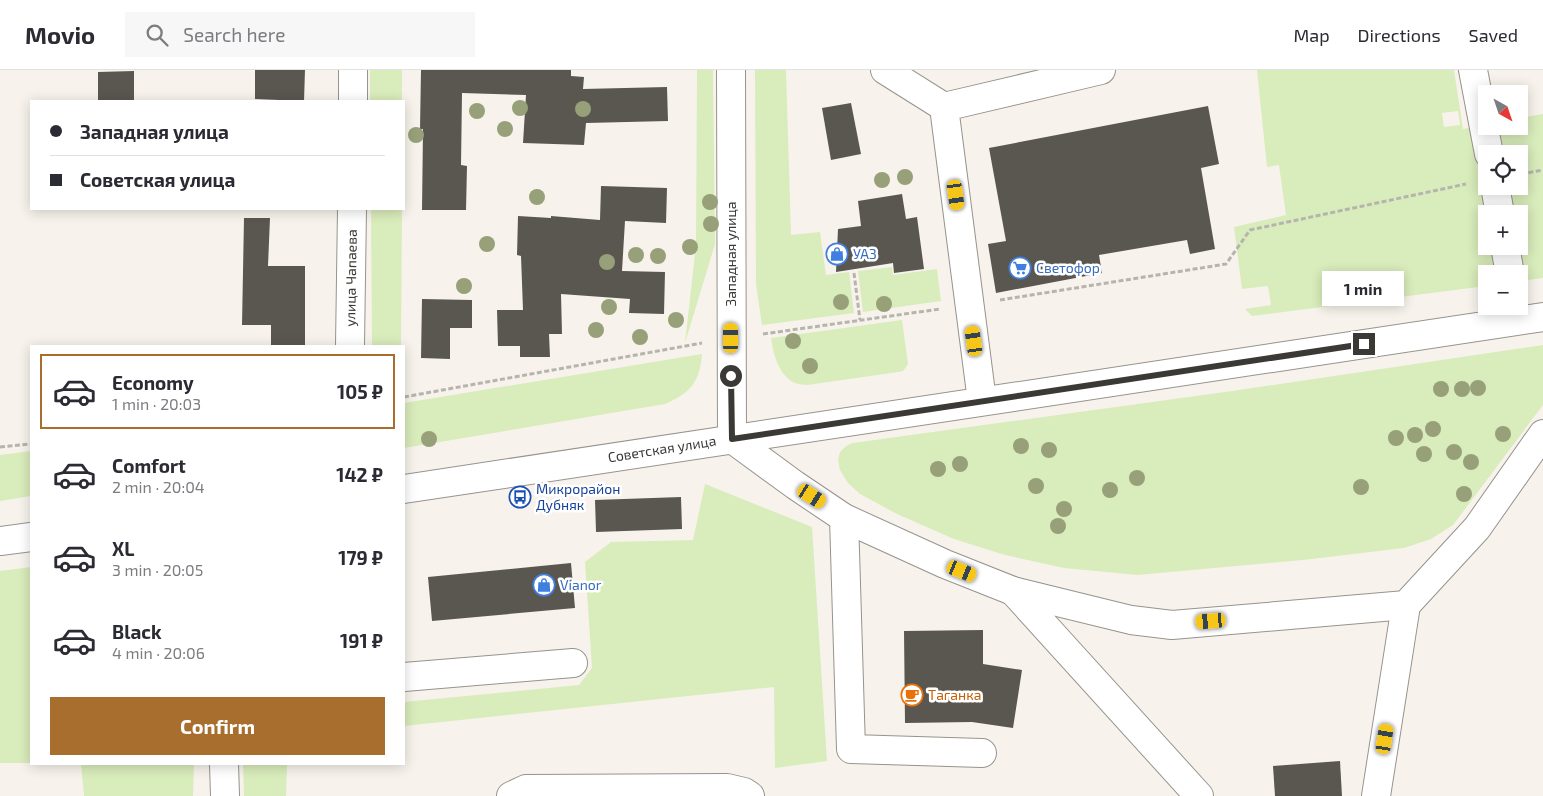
<!DOCTYPE html>
<html lang="en">
<head>
<meta charset="utf-8">
<style>
	:root { --surface:#fff; --page:#f7f7f7; --text:#2b2b33; --muted:#7c7c81; --line:#e1e1e2; --accent:#a86e2e }
	body { margin:0; font-family:"Exo 2",sans-serif; background:var(--page); color:var(--text); height:100vh; display:flex; flex-direction:column; font-size:19px; white-space:nowrap }
	* { box-sizing:border-box; margin:0 }
	p { font-size:16px; color:var(--muted) }
	.icon { flex:none; width:28px; height:28px; fill:none; stroke:currentColor; stroke-width:2; stroke-linecap:round; stroke-linejoin:round }
	.map { position:relative; flex:1; overflow:hidden }
	.drawer { position:absolute; left:30px; top:275px; width:375px; height:420px; display:flex; flex-direction:column; background:var(--surface); border-radius:0px; box-shadow:0 2px 12px #0003 }
	.drawer>* { flex:none }
	.hud { position:absolute; left:30px; top:30px; width:375px; height:110px; border-radius:0px; box-shadow:0 2px 12px #0003; display:grid; align-content:center; height:110px; padding:0 20px; background:var(--surface) }
	.needle { width:32px; rotate:140deg }
	.controls { position:absolute; left:1478px; top:15px; display:grid; gap:10px }
	.controls a { display:grid; place-items:center; width:50px; height:50px; border-radius:0px; background:var(--surface); box-shadow:0 2px 12px #0003; font-size:25px }
	.end { position:absolute; width:22px; height:22px; margin:-11px; border:6px solid #3a3936; background:#fff; box-shadow:0 0 0 2px #fff }
	.from { border-radius:50% }
	.bubble { position:absolute; height:35px; border-radius:0px; background:var(--surface); box-shadow:0 2px 12px #0003; font-size:16px; font-weight:700; line-height:35px; text-align:center }
	.car { position:absolute; width:15px; height:30px; margin:-15px -8px; border-radius:6px; box-shadow:0 0 4px 1px #0007; background:linear-gradient(#f5c518 24%,#345 0 40%,#f5c518 0 76%,#345 0 86%,#f5c518 0) }
	.hud b { display:flex; align-items:center; gap:18px; height:48px; font-size:19px }
	.hud b+b { border-top:1px solid var(--line) }
	.hud i { width:12px; height:12px; background:var(--text) }
	ul { padding:9px 0 0; list-style:none }
	li { display:flex; align-items:center; gap:15px; height:75px; margin:0 10px 8px; padding:0 10px; border:2px solid transparent; border-radius:0px }
	li div { flex:1 }
	li b { display:block; font-size:19px }
	li em { font-style:normal; font-weight:700 }
	li.active { border-color:var(--accent) }
	li>.icon { width:45px; height:45px; stroke-width:1.5 }
	.primary-button { display:flex; gap:10px; margin-top:auto; padding:10px 20px }
	.primary-button a { flex:1; height:58px; border-radius:0px; background:var(--accent); color:#fff; font-size:20px; font-weight:700; line-height:58px; text-align:center }
	header { display:flex; align-items:center; gap:30px; box-sizing:border-box; height:70px; padding:0 25px; background:var(--surface); border-bottom:1px solid var(--line) }
	header strong { font-size:24px }
	nav { display:flex; gap:28px; margin-inline-start:auto; font-size:18px }
	.search { width:350px; height:45px; background:var(--page); display:flex; align-items:center; gap:12px; box-sizing:border-box; padding:0 18px; border-radius:0px; color:var(--muted); font-size:19px }
	.map>svg:first-child { display:block }
	.green { fill:#d9ecbb; fill-rule:evenodd }
	.building { fill:#5a5751 }
	.lines { fill:none; stroke-linecap:round; stroke-linejoin:round }
	.minor-casing { stroke:#97938d; stroke-width:30 }
	.major-casing { stroke:#97938d; stroke-width:30 }
	.path { stroke:#b7b4ae; stroke-width:3; stroke-dasharray:5 2.5; stroke-linecap:butt }
	.minor { stroke:#fff; stroke-width:28 }
	.major { stroke:#fff; stroke-width:28 }
	.tree { fill:#97a078 }
	.route { stroke:#3a3936; stroke-width:6 }
	.labels { text-anchor:middle; stroke-width:5; stroke-linejoin:round; paint-order:stroke }
	.street-label { font-size:14px; fill:#3a3936; stroke:#fff }
	.shop-label { font-size:14px; fill:#366cbe; stroke:#fff; text-anchor:start }
	.transit-label { font-size:14px; fill:#164399; stroke:#fff; text-anchor:start }
	.food-label { font-size:14px; fill:#c56008; stroke:#fff; text-anchor:start }
</style>
</head>
<body>
<header>
<strong>Movio</strong>
<div class="search"><svg class="icon" aria-label="search" viewBox="0 0 24 24"><circle cx="10" cy="10" r="6"/><path d="M15 15l6 6"/></svg>Search here</div>
<nav><a>Map</a><a>Directions</a><a>Saved</a></nav>
</header>
<div class="map">
<svg width="1543" height="726" viewBox="0 0 1543 726">
	<rect width="100%" height="100%" fill="#f7f3ec"/>
	<g class="green">
		<rect x="370" y="0" width="32" height="31"/>
		<polygon points="697,0 713,0 715,174 685,273 696,175"/>
		<polygon points="755,0 786,0 791,165 820,162 826,205 849,202 854,243 762,255 756,214"/>
		<path d="M1257,0H1454L1463,59L1486,55V56H1519V48L1543,44V208L1519,211V204H1486V216L1252,246L1245,239L1271,235L1268,216L1242,219L1234,157L1286,145L1279,95L1267,97ZM1458,41L1460,55L1444,57L1442,43ZM1486,84H1519V116H1486ZM1486,144H1519V176H1486Z"/>
		<polygon points="371,139 402,139 401,276 372,276"/>
		<polygon points="892,197 893,205 937,199 941,231 863,242 858,201"/>
		<path d="M902,250L908,294L903,301L898,302L807,315C804,315 799,314 795,313C779,306 773,284 771,268Z"/>
		<polygon points="1543,275 1543,335 1453,455 1431,469 1404,478 1303,490 1137,505 1064,498 1005,485 954,469 897,444 860,424 848,413 840,400 838,390 840,382 846,376 853,373 1232,321"/>
		<path d="M702,284C700,312 690,323 665,334L404,378V333Z"/>
		<polygon points="31,381 31,426 0,431 0,385"/>
		<polygon points="705,414 812,457 827,691 775,698 774,617 404,656 404,632 579,615 592,598 585,492 611,472 693,470"/>
		<polygon points="31,497 31,693 0,693 0,501"/>
		<polygon points="81,694 194,694 193,726 84,726"/>
		<polygon points="243,694 287,694 286,726 244,726"/>
	</g>
	<g class="building">
		<polygon points="255,0 305,0 304,31 255,29"/>
		<polygon points="421,0 571,0 571,6 584,7 583,19 667,17 668,51 586,53 584,75 523,73 526,25 462,23 461,95 467,96 466,140 422,140 423,59 420,59"/>
		<polygon points="134,1 134,31 98,31 98,2"/>
		<polygon points="851,33 861,84 831,90 822,38"/>
		<polygon points="1208,36 1219,94 1201,98 1215,179 1190,184 1187,170 1099,185 1102,203 996,223 988,174 1006,171 989,78"/>
		<polygon points="601,116 667,118 666,153 625,151 622,201 665,202 664,244 629,243 630,229 561,224 562,264 549,264 550,287 520,287 520,276 498,276 497,240 523,240 521,186 517,185 518,146 551,148 551,146 600,150"/>
		<polygon points="902,124 906,149 917,147 924,199 894,203 893,193 836,202 838,159 861,156 858,131"/>
		<polygon points="244,148 270,148 268,196 305,196 305,276 271,276 271,255 242,255"/>
		<polygon points="422,229 472,230 472,258 450,258 450,289 421,288"/>
		<polygon points="681,427 682,459 596,462 595,430"/>
		<polygon points="571,493 575,538 432,551 428,507"/>
		<polygon points="983,560 983,594 1022,600 1013,658 972,652 905,653 904,561"/>
		<polygon points="1340,691 1342,726 1275,726 1273,696"/>
	</g>
	<g class="lines">
		<g class="minor-casing">
			<g id="minor">
				<polyline points="731,0 732,369 795,415 844,448 945,494 1013,521 1131,550 1172,555 1406,535 1477,458 1543,364"/>
				<polyline points="885,0 944,37"/>
				<polyline points="1473,0 1489,84"/>
				<polyline points="353,31 353,0"/>
				<polyline points="1495,116 1500,144"/>
				<polyline points="1505,176 1510,204"/>
				<polyline points="350,276 352,139"/>
				<path d="M982,331C969,233 957,135 944,37L1101,0"/>
				<polyline points="844,448 851,679 982,683"/>
				<polyline points="1013,521 1199,726"/>
				<polyline points="404,607 573,593"/>
				<polyline points="224,694 225,726"/>
				<polyline points="511,726 526,719 727,718 744,722 750,726"/>
				<polyline points="1376,726 1406,535"/>
			</g>
		</g>
		<g class="major-casing">
			<g id="major">
				<polyline points="404,419 1543,247"/>
				<polyline points="0,471 31,467"/>
			</g>
		</g>
		<g class="path">
			<polyline points="1521,104 1543,100"/>
			<polyline points="854,203 860,250"/>
			<polyline points="1000,230 1226,194 1250,160 1466,114"/>
			<polyline points="763,264 940,239"/>
			<polyline points="404,327 702,273"/>
			<polyline points="0,377 31,374"/>
		</g>
		<use href="#minor" class="minor"/>
		<use href="#major" class="major"/>
	</g>
	<g class="tree">
		<circle cx="520" cy="38" r="8"/>
		<circle cx="583" cy="39" r="8"/>
		<circle cx="477" cy="41" r="8"/>
		<circle cx="505" cy="59" r="8"/>
		<circle cx="416" cy="65" r="8"/>
		<circle cx="905" cy="107" r="8"/>
		<circle cx="882" cy="110" r="8"/>
		<circle cx="537" cy="127" r="8"/>
		<circle cx="710" cy="132" r="8"/>
		<circle cx="711" cy="154" r="8"/>
		<circle cx="487" cy="174" r="8"/>
		<circle cx="690" cy="177" r="8"/>
		<circle cx="636" cy="185" r="8"/>
		<circle cx="658" cy="186" r="8"/>
		<circle cx="607" cy="192" r="8"/>
		<circle cx="464" cy="216" r="8"/>
		<circle cx="841" cy="232" r="8"/>
		<circle cx="884" cy="234" r="8"/>
		<circle cx="609" cy="237" r="8"/>
		<circle cx="676" cy="250" r="8"/>
		<circle cx="596" cy="260" r="8"/>
		<circle cx="640" cy="267" r="8"/>
		<circle cx="793" cy="271" r="8"/>
		<circle cx="810" cy="296" r="8"/>
		<circle cx="1478" cy="318" r="8"/>
		<circle cx="1441" cy="319" r="8"/>
		<circle cx="1462" cy="319" r="8"/>
		<circle cx="1433" cy="359" r="8"/>
		<circle cx="1503" cy="364" r="8"/>
		<circle cx="1415" cy="365" r="8"/>
		<circle cx="1396" cy="368" r="8"/>
		<circle cx="429" cy="369" r="8"/>
		<circle cx="1021" cy="376" r="8"/>
		<circle cx="1049" cy="380" r="8"/>
		<circle cx="1454" cy="382" r="8"/>
		<circle cx="1424" cy="384" r="8"/>
		<circle cx="1471" cy="392" r="8"/>
		<circle cx="960" cy="394" r="8"/>
		<circle cx="938" cy="399" r="8"/>
		<circle cx="1137" cy="408" r="8"/>
		<circle cx="1036" cy="416" r="8"/>
		<circle cx="1361" cy="417" r="8"/>
		<circle cx="1110" cy="420" r="8"/>
		<circle cx="1464" cy="424" r="8"/>
		<circle cx="1064" cy="439" r="8"/>
		<circle cx="1058" cy="456" r="8"/>
	</g>
	<g class="lines">
		<polyline class="route" points="731,306 732,369 1364,274"/>
	</g>
	<defs>
		<g id="shop-ring" transform="scale(1.125)"><circle r="9.5" fill="#fff" stroke="#3f7fe0" stroke-width="1.5"/><path d="M-5-2.5h2.3a2.7 3.5 0 0 1 5.4 0H5L5.5 6h-11ZM-1.5-2.5h3a1.5 2.3 0 0 0-3 0Z" fill="#3f7fe0"/></g>
		<g id="supermarket-ring" transform="scale(1.125)"><circle r="9.5" fill="#fff" stroke="#3f7fe0" stroke-width="1.5"/><path d="M-6-5.5h2.5l.6 2H6L4.5 2H-2.5L-4.4-4H-6ZM-1.5 3.2a1.3 1.3 0 1 0 .1 0ZM3 3.2a1.3 1.3 0 1 0 .1 0Z" fill="#3f7fe0"/></g>
		<g id="bus-ring" transform="scale(1.125)"><circle r="9.5" fill="#fff" stroke="#1a4fb4" stroke-width="1.5"/><path d="M-5-6H5V4H4V6H2V4H-2V6H-4V4H-5ZM-3.5-4V0h7V-4ZM-3.5 1.2v1.5H-2V1.2ZM2 1.2v1.5H3.5V1.2Z" fill="#1a4fb4"/></g>
		<g id="cafe-ring" transform="scale(1.125)"><circle r="9.5" fill="#fff" stroke="#e8710a" stroke-width="1.5"/><path d="M-5.5-4.5H6V0H3Q3 3.5 0 3.5H-2.5Q-5.5 3.5-5.5 0ZM3-3.2v2h1.7v-2ZM-6 4.5H4V6H-6Z" fill="#e8710a"/></g>
	</defs>
	<g fill-rule="evenodd">
		<use href="#shop-ring" x="837" y="184"/>
		<use href="#supermarket-ring" x="1020" y="198"/>
		<use href="#bus-ring" x="520" y="427"/>
		<use href="#shop-ring" x="544" y="515"/>
		<use href="#cafe-ring" x="912" y="625"/>
	</g>
	<g class="labels">
		<g class="street-label">
			<text transform="translate(731 184) rotate(-90)" y="5">Западная улица</text>
			<text transform="translate(351 208) rotate(-89)" y="5">улица Чапаева</text>
			<text transform="translate(662 379) rotate(-9)" y="5">Советская улица</text>
		</g>
		<g class="shop-label">
			<text x="853" y="189">УАЗ</text>
			<text x="1036" y="203">Светофор</text>
			<text x="560" y="520">Vianor</text>
		</g>
		<g class="transit-label">
			<text x="536" y="424">Микрорайон<tspan x="536" dy="16">Дубняк</tspan></text>
		</g>
		<g class="food-label">
			<text x="928" y="630">Таганка</text>
		</g>
	</g>
</svg>
<div class="controls">
<a><svg class="needle" viewBox="-14 -14 28 28"><path d="M0-13l5 13h-10z" fill="#e53935"/><path d="M0 13l5-13h-10z" fill="#7c7c81"/></svg></a>
<a><svg class="icon" aria-label="locate" viewBox="0 0 24 24"><circle cx="12" cy="12" r="6"/><path d="M12 2v4M12 18v4M2 12h4M18 12h4"/></svg></a>
<a>+</a>
<a>−</a>
</div>
<i class="end from" style="left:731px;top:306px"></i>
<i class="end" style="left:1364px;top:274px"></i>
<div class="bubble" style="left:1322px;top:201px;width:82px">1 min</div>
<i class="car" style="left:956px;top:125px;rotate:172deg"></i>
<i class="car" style="left:731px;top:268px;rotate:0deg"></i>
<i class="car" style="left:974px;top:271px;rotate:352deg"></i>
<i class="car" style="left:812px;top:426px;rotate:123deg"></i>
<i class="car" style="left:962px;top:501px;rotate:112deg"></i>
<i class="car" style="left:1211px;top:551px;rotate:265deg"></i>
<i class="car" style="left:1385px;top:669px;rotate:9deg"></i>
<div class="hud">
<b><i class="from"></i>Западная улица</b>
<b><i></i>Советская улица</b>
</div>
<section class="drawer">
<ul>
<li class="active"><svg class="icon" aria-label="car" viewBox="0 0 24 24"><path d="M5 17H2v-5l4-1 3-4h7l3 4 3 1v5h-3M9 17h6M6 11h13"/><circle cx="7" cy="17" r="2"/><circle cx="17" cy="17" r="2"/></svg><div><b>Economy</b><p>1 min · 20:03</p></div><em>105 ₽</em></li>
<li><svg class="icon" aria-label="car" viewBox="0 0 24 24"><path d="M5 17H2v-5l4-1 3-4h7l3 4 3 1v5h-3M9 17h6M6 11h13"/><circle cx="7" cy="17" r="2"/><circle cx="17" cy="17" r="2"/></svg><div><b>Comfort</b><p>2 min · 20:04</p></div><em>142 ₽</em></li>
<li><svg class="icon" aria-label="car" viewBox="0 0 24 24"><path d="M5 17H2v-5l4-1 3-4h7l3 4 3 1v5h-3M9 17h6M6 11h13"/><circle cx="7" cy="17" r="2"/><circle cx="17" cy="17" r="2"/></svg><div><b>XL</b><p>3 min · 20:05</p></div><em>179 ₽</em></li>
<li><svg class="icon" aria-label="car" viewBox="0 0 24 24"><path d="M5 17H2v-5l4-1 3-4h7l3 4 3 1v5h-3M9 17h6M6 11h13"/><circle cx="7" cy="17" r="2"/><circle cx="17" cy="17" r="2"/></svg><div><b>Black</b><p>4 min · 20:06</p></div><em>191 ₽</em></li>
</ul>
<div class="primary-button"><a>Confirm</a></div>
</section>
</div>
</body>
</html>
